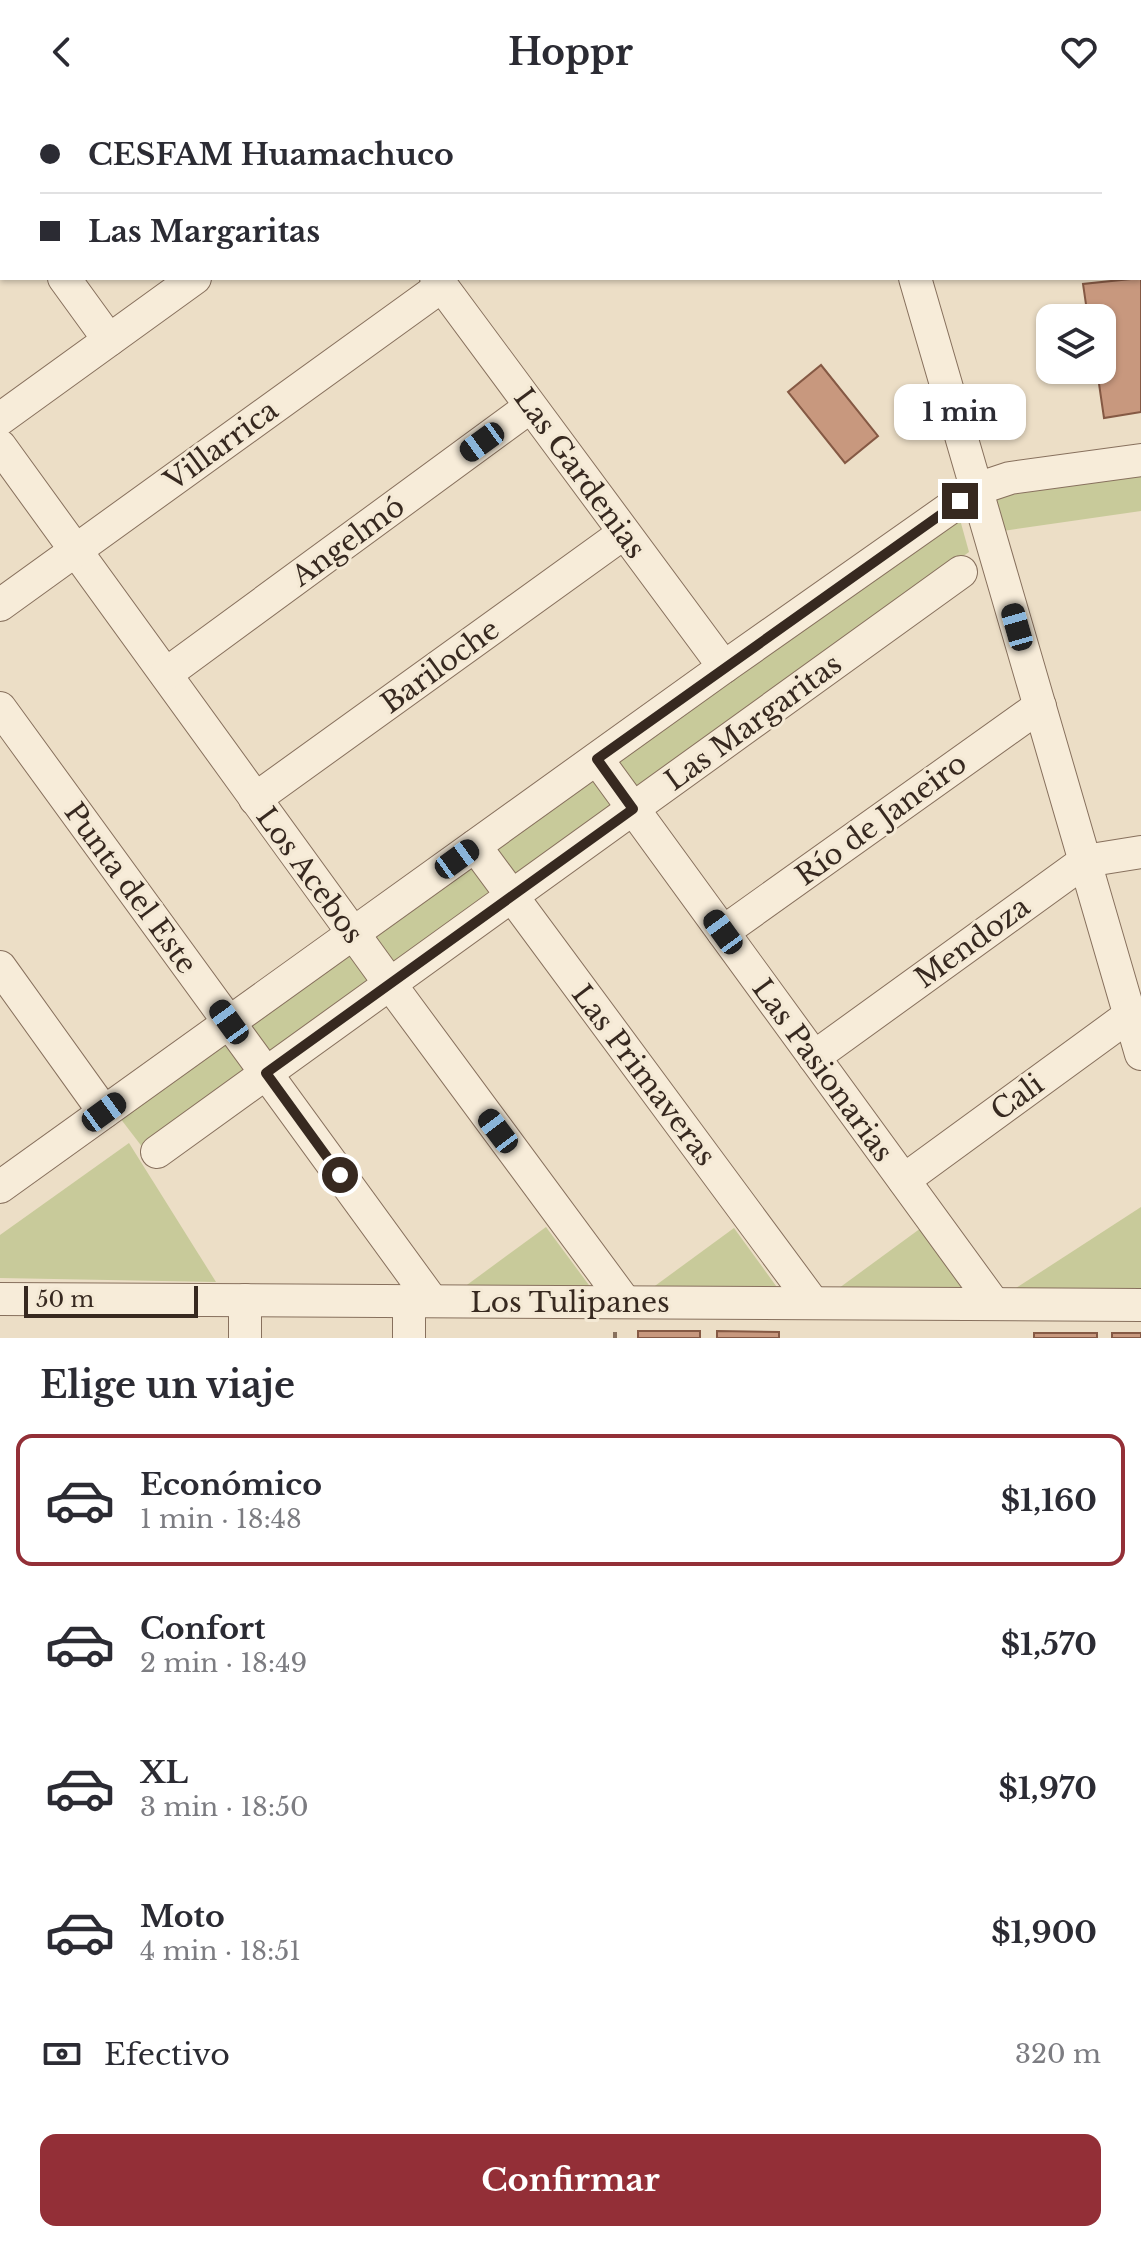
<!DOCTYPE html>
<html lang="es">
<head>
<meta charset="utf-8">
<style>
	:root { --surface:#fff; --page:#f2f2f3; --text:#2b2b33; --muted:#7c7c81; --line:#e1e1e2; --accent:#932f37 }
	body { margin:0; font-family:"Libre Baskerville",serif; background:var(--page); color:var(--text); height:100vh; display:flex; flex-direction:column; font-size:30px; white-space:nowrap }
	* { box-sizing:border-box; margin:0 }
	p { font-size:26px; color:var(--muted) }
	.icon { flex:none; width:44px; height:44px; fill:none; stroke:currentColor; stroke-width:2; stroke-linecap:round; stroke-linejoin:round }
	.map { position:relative; height:1234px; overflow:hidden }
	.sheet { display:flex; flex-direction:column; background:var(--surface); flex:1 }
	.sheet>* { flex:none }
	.hud { position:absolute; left:0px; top:0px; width:1142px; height:176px; box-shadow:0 2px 6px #0004; display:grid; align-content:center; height:176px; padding:0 40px; background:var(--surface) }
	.tools { position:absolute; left:1036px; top:200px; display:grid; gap:16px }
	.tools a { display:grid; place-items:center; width:80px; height:80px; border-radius:16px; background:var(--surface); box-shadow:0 2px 6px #0004; font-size:40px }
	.scale { position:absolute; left:24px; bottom:20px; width:174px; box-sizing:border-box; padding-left:8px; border:4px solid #372920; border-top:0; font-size:22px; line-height:28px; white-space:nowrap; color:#372920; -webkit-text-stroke:6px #f4e9d5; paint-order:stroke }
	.end { position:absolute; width:36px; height:36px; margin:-18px; border:10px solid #372920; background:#fff; box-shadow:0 0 0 4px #fff }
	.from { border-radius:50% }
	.bubble { position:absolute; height:56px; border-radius:16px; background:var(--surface); box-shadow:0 2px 6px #0004; font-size:26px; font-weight:700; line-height:56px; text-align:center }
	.car { position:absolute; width:24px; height:48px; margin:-24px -12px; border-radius:10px; box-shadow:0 0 6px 2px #0007; background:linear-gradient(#222 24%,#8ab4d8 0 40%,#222 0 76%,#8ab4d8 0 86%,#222 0) }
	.hud b { display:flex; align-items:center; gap:28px; height:76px; font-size:30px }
	.hud b+b { border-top:2px solid var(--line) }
	.hud i { width:20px; height:20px; background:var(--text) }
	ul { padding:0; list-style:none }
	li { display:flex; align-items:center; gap:24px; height:132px; margin:0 16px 12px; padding:0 24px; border:4px solid transparent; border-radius:16px }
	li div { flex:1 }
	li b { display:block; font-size:30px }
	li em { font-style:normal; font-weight:700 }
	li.on { border-color:var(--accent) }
	li>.icon { width:72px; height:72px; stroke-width:1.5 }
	h2 { padding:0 40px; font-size:36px; line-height:96px }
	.pay { display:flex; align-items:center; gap:20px; height:88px; padding:0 40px; font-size:30px }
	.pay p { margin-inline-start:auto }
	.button { display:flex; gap:16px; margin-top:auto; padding:16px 40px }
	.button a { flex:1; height:92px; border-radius:16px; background:var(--accent); color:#fff; font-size:32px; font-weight:700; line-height:92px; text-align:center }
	header { display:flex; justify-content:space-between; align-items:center; height:104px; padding:0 40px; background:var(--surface); font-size:36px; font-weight:700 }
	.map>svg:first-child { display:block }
	.green { fill:#c8ca9a }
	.building { fill:#c8987e; stroke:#855944; stroke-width:2 }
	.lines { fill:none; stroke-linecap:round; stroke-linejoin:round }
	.minor-casing { stroke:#87705d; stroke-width:34 }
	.path { stroke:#87705d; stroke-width:4; stroke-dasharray:6 4; stroke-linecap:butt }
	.minor { stroke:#f7ecd9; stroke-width:32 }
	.route { stroke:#372920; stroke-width:10 }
	.labels { text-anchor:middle; stroke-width:6; stroke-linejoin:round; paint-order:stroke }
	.street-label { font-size:28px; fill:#372920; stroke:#f4e9d5 }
</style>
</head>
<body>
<header><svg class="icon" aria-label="back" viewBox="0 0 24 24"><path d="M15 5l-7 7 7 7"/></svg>Hoppr<svg class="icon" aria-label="heart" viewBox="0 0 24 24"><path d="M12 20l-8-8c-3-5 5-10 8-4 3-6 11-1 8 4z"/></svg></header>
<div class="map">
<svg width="1141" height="1234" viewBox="0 0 1141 1234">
	<rect width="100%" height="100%" fill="#ecdec6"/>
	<g class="green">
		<polygon points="1141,371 1141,407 1003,427 996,393"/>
		<polygon points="959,412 969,448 143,1044 120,1014"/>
		<polygon points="129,1039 216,1178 0,1174 0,1131"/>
		<polygon points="1141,1103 1141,1190 1013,1186"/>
		<polygon points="546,1123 600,1196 460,1186"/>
		<polygon points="734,1124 787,1197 648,1187"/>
		<polygon points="921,1124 974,1197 835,1187"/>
	</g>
	<g class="building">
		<rect x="977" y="0" width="78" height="2"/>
		<polygon points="1088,0 1141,0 1141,7 1140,2"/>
		<polygon points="1140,46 1141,46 1140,133"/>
		<polygon points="1141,171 1141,308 1104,314 1097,266 1102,266 1102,214 1088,214 1083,180 1140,174"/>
		<polygon points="821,261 878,332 845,359 788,288"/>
		<rect x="638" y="1227" width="62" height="7"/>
		<polygon points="717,1227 779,1228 779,1234 717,1234"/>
		<rect x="1034" y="1229" width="63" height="5"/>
		<rect x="1112" y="1229" width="29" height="5"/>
	</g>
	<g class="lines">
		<g class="minor-casing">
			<g id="minor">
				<polyline points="124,0 125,2"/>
				<polyline points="864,0 865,2"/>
				<polyline points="169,2 172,0"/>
				<polyline points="433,2 436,0"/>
				<polyline points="0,86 2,89"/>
				<polyline points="64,174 109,236"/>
				<polyline points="436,174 724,563"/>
				<polyline points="915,174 1141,950"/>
				<polyline points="0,315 195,174"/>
				<polyline points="0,342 390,880 625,1198"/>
				<polyline points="0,501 442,182"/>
				<polyline points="166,570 530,303"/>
				<polyline points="0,604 432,1197"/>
				<polyline points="597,655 994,1200"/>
				<polyline points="255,695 624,429"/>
				<polyline points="475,742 813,1199"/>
				<polyline points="723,828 1040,602"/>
				<polyline points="0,863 104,1008"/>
				<polyline points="814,953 1085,757 1141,748"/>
				<polyline points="157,1048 961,468"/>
				<polyline points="904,1076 1130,911"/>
				<polyline points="0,1083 724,563 977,385 1010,374 1141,356"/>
				<polyline points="0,1195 1141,1201"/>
				<polyline points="409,1197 409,1234"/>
				<polyline points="245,1234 245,1196"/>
			</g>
		</g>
		<polyline class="path" points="615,1234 615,1224"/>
		<use href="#minor" class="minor"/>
	</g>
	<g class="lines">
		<polyline class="route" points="340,1071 266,969 633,705 597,655 960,397"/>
	</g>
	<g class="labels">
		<g class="street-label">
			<text transform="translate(221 341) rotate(-36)" y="10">Villarrica</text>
			<text transform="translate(580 369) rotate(54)" y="10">Las Gardenias</text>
			<text transform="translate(348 437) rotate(-36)" y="10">Angelmó</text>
			<text transform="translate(440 562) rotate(-36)" y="10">Bariloche</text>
			<text transform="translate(753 618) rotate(-36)" y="10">Las Margaritas</text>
			<text transform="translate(881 715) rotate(-36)" y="10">Río de Janeiro</text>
			<text transform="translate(310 771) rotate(54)" y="10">Los Acebos</text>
			<text transform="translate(131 784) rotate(54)" y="10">Punta del Este</text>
			<text transform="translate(972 838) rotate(-36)" y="10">Mendoza</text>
			<text transform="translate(823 966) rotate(54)" y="10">Las Pasionarias</text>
			<text transform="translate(644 971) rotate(53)" y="10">Las Primaveras</text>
			<text transform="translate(1017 993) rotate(-36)" y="10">Cali</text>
			<text x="570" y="1208">Los Tulipanes</text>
		</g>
	</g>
</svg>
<div class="tools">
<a><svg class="icon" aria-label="layers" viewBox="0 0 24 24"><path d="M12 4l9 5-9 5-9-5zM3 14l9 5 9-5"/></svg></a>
</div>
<div class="scale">50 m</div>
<i class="end from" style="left:340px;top:1071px"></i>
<i class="end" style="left:960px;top:397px"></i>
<div class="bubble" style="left:894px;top:280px;width:132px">1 min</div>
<i class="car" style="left:482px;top:338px;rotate:234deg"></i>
<i class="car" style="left:1017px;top:523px;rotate:344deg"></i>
<i class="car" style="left:457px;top:755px;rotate:54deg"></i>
<i class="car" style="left:723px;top:828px;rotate:324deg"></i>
<i class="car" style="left:229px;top:918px;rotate:324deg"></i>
<i class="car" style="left:104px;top:1008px;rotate:54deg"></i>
<i class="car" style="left:498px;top:1027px;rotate:323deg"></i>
<div class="hud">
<b><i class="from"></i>CESFAM Huamachuco</b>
<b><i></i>Las Margaritas</b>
</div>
</div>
<section class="sheet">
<h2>Elige un viaje</h2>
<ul>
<li class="on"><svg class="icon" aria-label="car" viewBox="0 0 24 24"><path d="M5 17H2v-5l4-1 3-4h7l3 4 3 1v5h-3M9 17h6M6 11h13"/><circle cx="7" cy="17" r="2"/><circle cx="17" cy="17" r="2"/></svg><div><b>Económico</b><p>1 min · 18:48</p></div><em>$1,160</em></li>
<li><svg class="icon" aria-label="car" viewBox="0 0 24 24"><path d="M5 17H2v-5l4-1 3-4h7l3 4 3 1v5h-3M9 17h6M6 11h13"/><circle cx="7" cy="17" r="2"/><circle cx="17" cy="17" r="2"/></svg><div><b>Confort</b><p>2 min · 18:49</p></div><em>$1,570</em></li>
<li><svg class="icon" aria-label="car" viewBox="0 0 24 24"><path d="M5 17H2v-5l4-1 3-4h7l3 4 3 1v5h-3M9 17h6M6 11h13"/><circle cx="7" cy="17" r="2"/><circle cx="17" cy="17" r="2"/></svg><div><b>XL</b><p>3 min · 18:50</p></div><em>$1,970</em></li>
<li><svg class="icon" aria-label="car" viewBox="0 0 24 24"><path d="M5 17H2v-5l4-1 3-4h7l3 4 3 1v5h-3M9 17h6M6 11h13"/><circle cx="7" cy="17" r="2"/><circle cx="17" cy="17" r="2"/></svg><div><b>Moto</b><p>4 min · 18:51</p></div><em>$1,900</em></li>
</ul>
<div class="pay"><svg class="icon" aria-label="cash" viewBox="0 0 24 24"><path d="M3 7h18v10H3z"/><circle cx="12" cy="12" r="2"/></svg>Efectivo<p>320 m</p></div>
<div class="button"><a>Confirmar</a></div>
</section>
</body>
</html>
